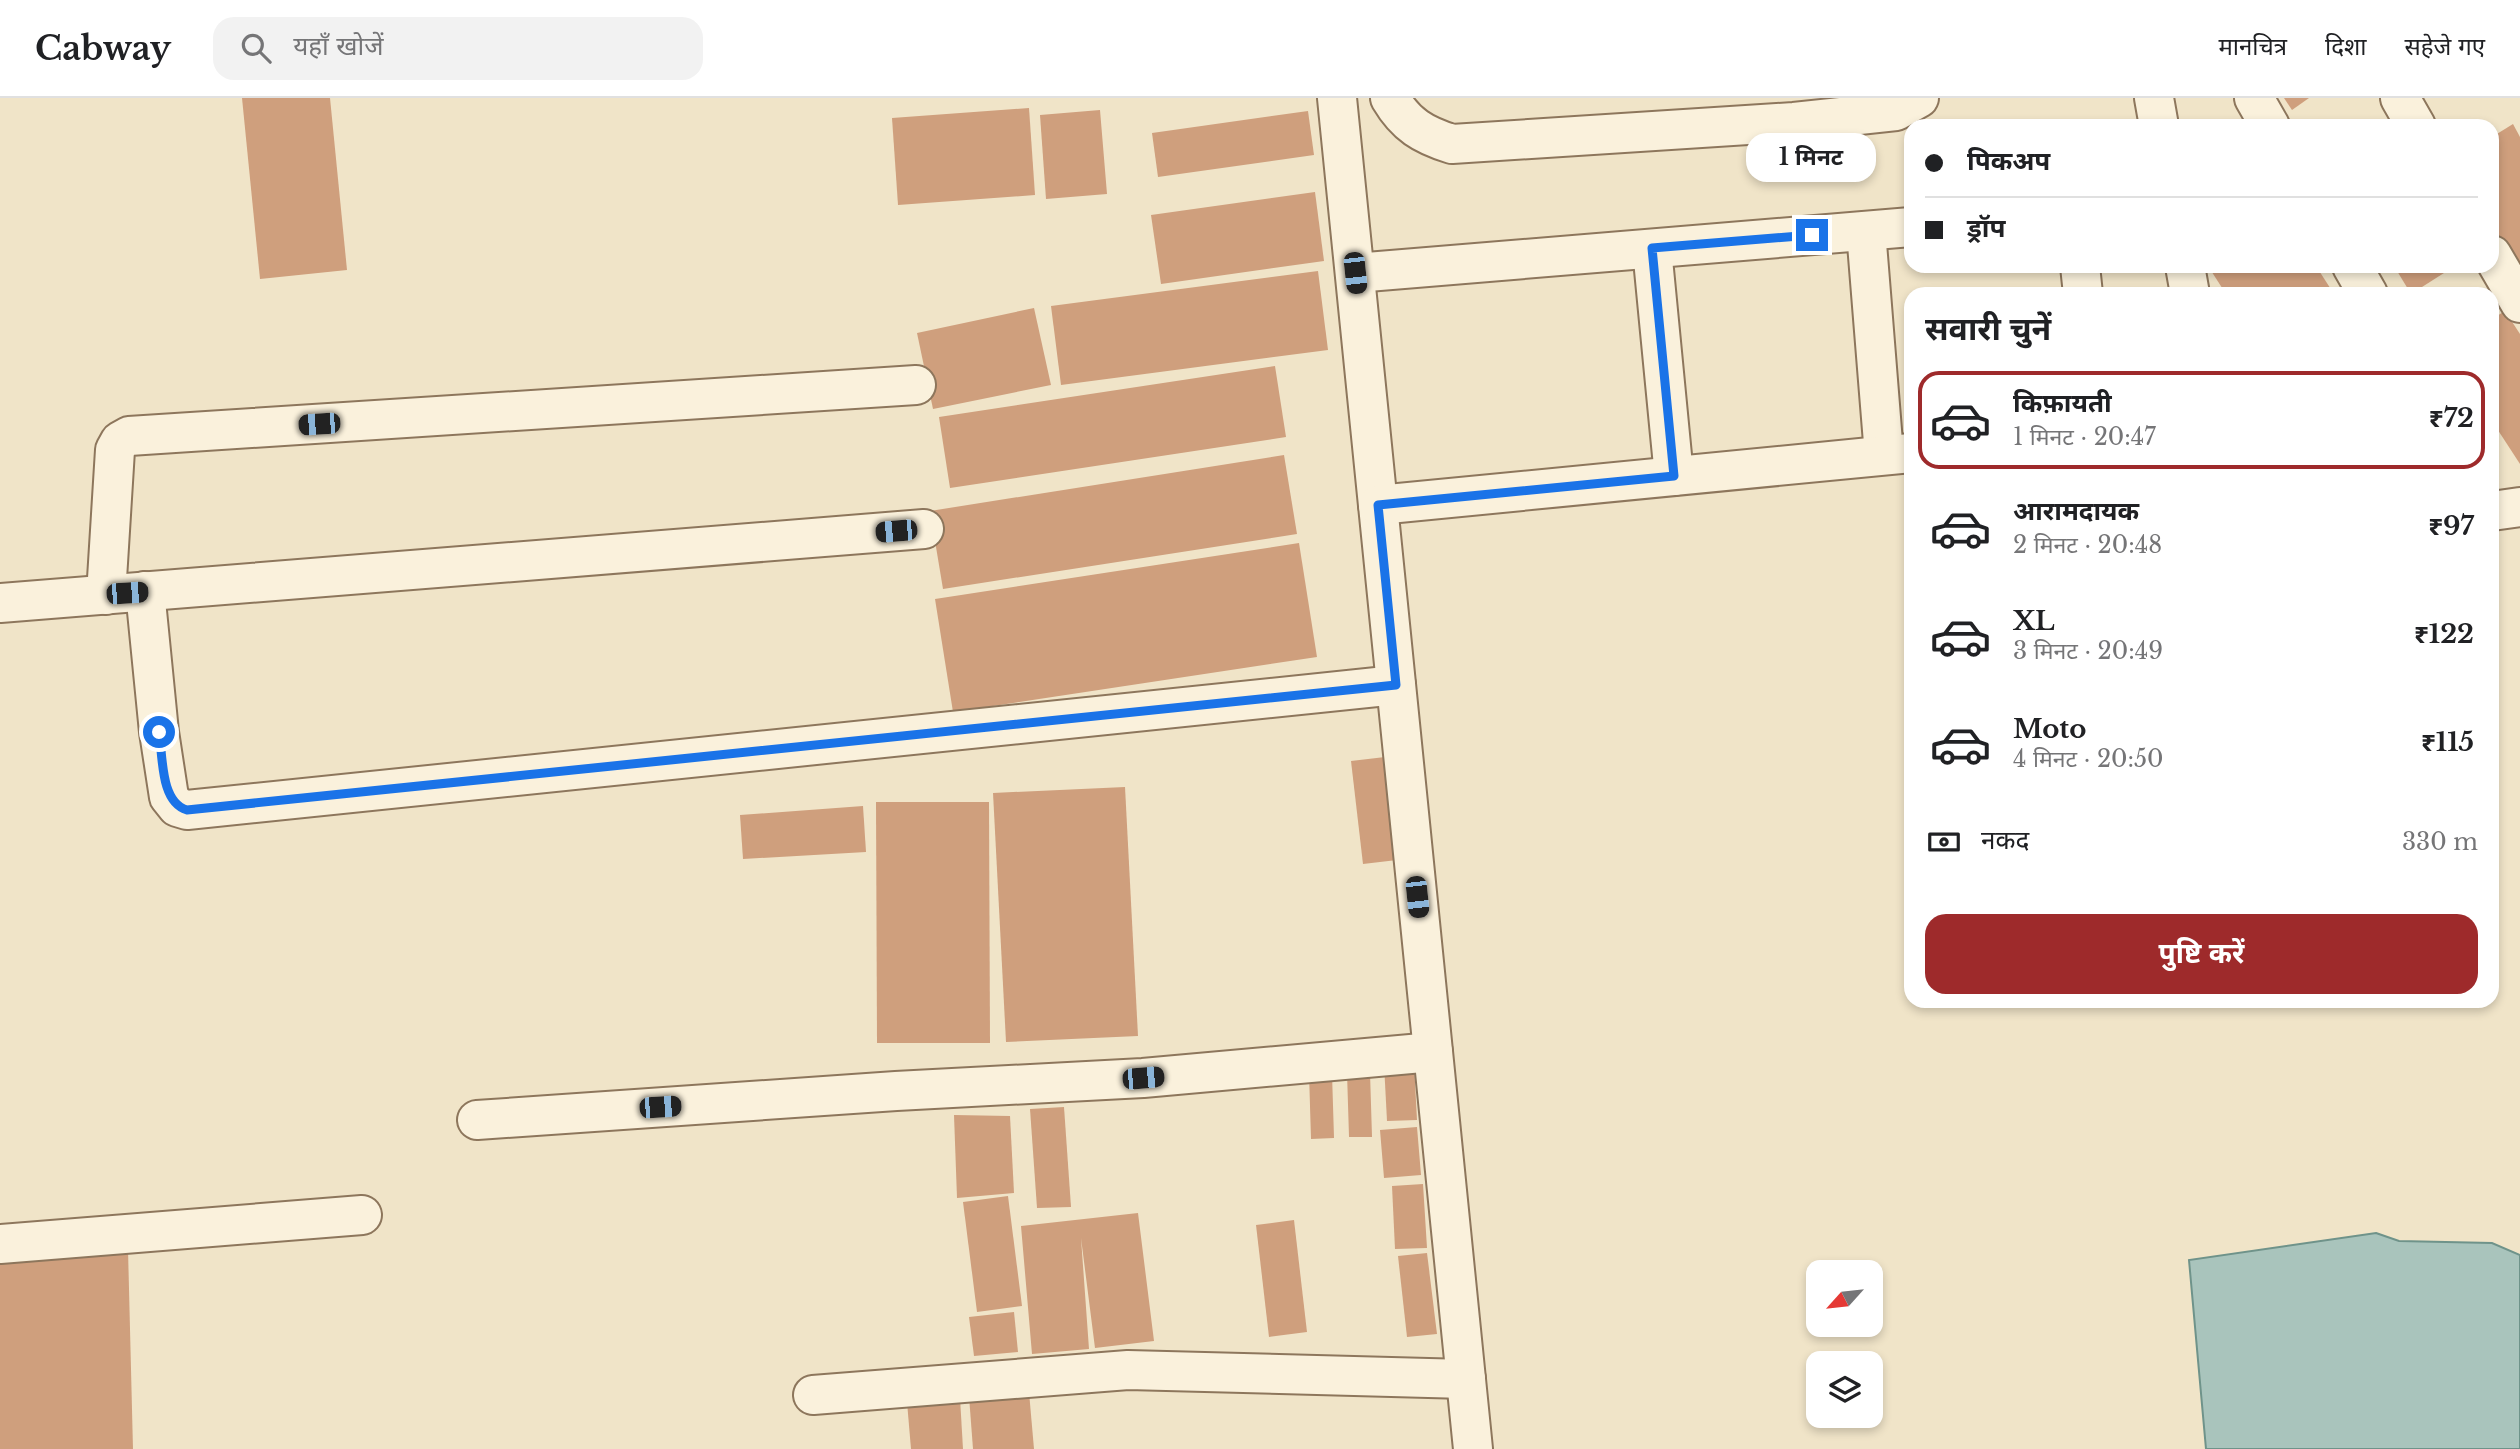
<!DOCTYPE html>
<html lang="hi">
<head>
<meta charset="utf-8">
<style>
	:root { --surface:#fff; --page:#f2f2f2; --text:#202124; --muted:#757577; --line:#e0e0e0; --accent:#9e2a2b }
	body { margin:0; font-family:"Libre Baskerville","Noto Sans Devanagari",serif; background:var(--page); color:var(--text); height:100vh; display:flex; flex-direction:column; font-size:26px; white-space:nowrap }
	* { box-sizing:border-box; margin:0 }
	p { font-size:23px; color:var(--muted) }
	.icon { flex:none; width:38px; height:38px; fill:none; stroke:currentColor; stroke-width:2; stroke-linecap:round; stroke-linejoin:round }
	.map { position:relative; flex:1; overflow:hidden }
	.side { position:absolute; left:1904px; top:189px; width:595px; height:721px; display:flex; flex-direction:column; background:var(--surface); border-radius:21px; box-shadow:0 4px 10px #0003 }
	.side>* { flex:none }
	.hud { position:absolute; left:1904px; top:21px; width:595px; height:154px; border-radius:21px; box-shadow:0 4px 10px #0003; display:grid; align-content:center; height:154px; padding:0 21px; background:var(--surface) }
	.needle { width:46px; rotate:243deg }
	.buttons { position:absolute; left:1806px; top:1162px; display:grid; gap:14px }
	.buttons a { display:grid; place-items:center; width:77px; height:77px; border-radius:14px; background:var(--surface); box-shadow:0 4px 10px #0003; font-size:35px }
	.end { position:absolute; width:32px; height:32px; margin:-16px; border:9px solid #1a73e8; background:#fff; box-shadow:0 0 0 4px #fff }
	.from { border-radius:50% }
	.bubble { position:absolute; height:49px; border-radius:21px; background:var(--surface); box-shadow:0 4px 10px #0003; font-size:23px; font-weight:700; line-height:49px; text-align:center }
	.car { position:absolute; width:21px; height:42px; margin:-21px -10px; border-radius:9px; box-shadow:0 0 5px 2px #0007; background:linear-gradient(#222 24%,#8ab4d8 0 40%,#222 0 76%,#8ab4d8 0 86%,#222 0) }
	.hud b { display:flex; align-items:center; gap:24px; height:66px; font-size:26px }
	.hud b+b { border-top:2px solid var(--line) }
	.hud i { width:18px; height:18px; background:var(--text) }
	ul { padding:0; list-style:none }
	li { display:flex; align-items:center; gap:21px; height:98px; margin:0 14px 10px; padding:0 7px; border:4px solid transparent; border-radius:21px }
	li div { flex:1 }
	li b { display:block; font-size:26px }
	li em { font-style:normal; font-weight:700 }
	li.current { border-color:var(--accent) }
	li>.icon { width:63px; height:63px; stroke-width:1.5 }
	h2 { padding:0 21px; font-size:32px; line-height:84px }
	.pay { display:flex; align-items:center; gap:18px; height:77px; padding:0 21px; font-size:26px }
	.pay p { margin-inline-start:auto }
	.action { display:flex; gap:14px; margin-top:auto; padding:14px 21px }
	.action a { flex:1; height:80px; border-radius:21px; background:var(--accent); color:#fff; font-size:28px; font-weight:700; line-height:80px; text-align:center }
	header { display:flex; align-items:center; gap:42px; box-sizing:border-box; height:98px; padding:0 35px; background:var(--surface); border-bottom:2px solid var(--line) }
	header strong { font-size:33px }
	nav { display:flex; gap:38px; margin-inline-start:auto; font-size:24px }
	.search { width:490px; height:63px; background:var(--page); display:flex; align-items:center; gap:18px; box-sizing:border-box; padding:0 24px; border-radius:21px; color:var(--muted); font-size:26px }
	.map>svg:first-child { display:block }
	.water { fill:#a9c4bc; stroke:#6f938a; stroke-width:2 }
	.building { fill:#cf9f7d }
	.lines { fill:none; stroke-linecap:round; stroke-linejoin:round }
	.minor-casing { stroke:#8d765c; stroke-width:42 }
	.minor { stroke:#faf1dc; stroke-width:38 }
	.route { stroke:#1a73e8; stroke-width:9 }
</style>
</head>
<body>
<header>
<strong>Cabway</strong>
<div class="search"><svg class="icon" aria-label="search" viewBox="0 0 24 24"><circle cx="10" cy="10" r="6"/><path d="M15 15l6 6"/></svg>यहाँ खोजें</div>
<nav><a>मानचित्र</a><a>दिशा</a><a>सहेजे गए</a></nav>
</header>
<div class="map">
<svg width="2520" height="1351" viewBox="0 0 2520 1351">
	<rect width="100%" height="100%" fill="#f0e4c8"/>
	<polygon class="water" points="2376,1135 2399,1143 2492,1145 2520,1157 2520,1351 2206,1351 2189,1162"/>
	<g class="building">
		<polygon points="242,0 330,0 347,172 260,181"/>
		<polygon points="2284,0 2309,0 2292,12"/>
		<polygon points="1029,10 1035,97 898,107 892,20"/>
		<polygon points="1100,12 1107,96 1046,101 1040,17"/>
		<polygon points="1308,13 1314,57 1158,79 1152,35"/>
		<polygon points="2513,26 2520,39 2520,176 2492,130 2492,39"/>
		<polygon points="1315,94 1324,163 1161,186 1151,117"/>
		<polygon points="2208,168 2316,168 2334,196 2226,196"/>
		<polygon points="2394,168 2455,168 2411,196"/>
		<polygon points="1318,173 1328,252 1061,287 1051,208"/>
		<polygon points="1034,210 1051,287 933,311 917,235"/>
		<polygon points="2505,213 2520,236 2520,366 2492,323 2492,221"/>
		<polygon points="1275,268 1286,339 950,390 939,319"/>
		<polygon points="1284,357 1297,436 943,491 930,413"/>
		<polygon points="1299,445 1317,559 953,614 935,501"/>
		<polygon points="1385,659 1397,762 1363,766 1351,663"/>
		<polygon points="1125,689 1138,938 1006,944 993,695"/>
		<polygon points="876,704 989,704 990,945 877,945"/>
		<polygon points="863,708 866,754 743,761 740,717"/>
		<polygon points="1414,965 1417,1022 1387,1023 1384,966"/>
		<polygon points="1347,974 1370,974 1372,1039 1349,1039"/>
		<polygon points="1309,975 1332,975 1334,1040 1311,1041"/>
		<polygon points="1064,1009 1071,1109 1037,1110 1030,1011"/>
		<polygon points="954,1017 1010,1018 1014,1095 957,1100"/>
		<polygon points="1417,1029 1421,1077 1384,1080 1380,1032"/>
		<polygon points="1423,1086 1427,1150 1395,1151 1392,1088"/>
		<polygon points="1008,1098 1022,1208 977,1214 963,1104"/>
		<polygon points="1138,1115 1154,1243 1095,1250 1081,1140 1089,1251 1032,1256 1021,1128"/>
		<polygon points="1294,1122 1307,1234 1269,1239 1256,1127"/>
		<polygon points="128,1151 133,1351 0,1351 0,1154"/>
		<polygon points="1427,1155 1437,1236 1407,1239 1398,1158"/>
		<polygon points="1014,1214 1018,1254 974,1258 969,1219"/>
		<polygon points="1029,1294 1034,1351 973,1351 969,1298"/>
		<polygon points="960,1300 963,1351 911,1351 907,1304"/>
	</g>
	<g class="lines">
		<g class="minor-casing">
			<g id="minor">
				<polyline points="1337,0 1473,1351"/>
				<path d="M1390,0C1406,27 1423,37 1452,46L1794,24L1896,13L1919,0"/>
				<polyline points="2154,0 2159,28"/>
				<polyline points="2254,0 2270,28"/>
				<polyline points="2400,0 2416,28"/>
				<polyline points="1866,133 1884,357"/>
				<polyline points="1652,151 1674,378"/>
				<polyline points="2492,157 2520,205"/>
				<polyline points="2080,168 2083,196"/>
				<polyline points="2185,168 2190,196"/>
				<polyline points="2352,168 2368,196"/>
				<polyline points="1355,175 1911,129"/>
				<polyline points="1378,407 1911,355"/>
				<polyline points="2492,413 2520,409"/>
				<polyline points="145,493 159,634 169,699 177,709 187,712 1396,587"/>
				<polyline points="106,497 115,352 120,343 129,338 916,287"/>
				<polyline points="0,505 924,431"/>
				<polyline points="477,1022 896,993 1143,980 1433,954"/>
				<polyline points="0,1146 362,1117"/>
				<polyline points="813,1297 1128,1272 1466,1281"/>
			</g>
		</g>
		<use href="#minor" class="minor"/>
	</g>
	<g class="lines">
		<path class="route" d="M159,634C163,658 160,704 187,712L1396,587L1378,407L1674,378L1652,150L1812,137"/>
	</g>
</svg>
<div class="buttons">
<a><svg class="needle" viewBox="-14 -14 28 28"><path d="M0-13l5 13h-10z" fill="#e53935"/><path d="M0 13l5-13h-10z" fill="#757577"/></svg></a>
<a><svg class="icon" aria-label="layers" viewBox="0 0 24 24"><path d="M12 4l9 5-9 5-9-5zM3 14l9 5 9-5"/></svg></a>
</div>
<i class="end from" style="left:159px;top:634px"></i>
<i class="end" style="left:1812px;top:137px"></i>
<div class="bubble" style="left:1746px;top:35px;width:130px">1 मिनट</div>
<i class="car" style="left:1355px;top:175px;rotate:174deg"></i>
<i class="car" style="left:319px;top:326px;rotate:266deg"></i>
<i class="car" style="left:896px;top:433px;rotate:265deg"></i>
<i class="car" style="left:127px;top:495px;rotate:86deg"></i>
<i class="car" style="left:1417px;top:799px;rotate:174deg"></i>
<i class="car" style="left:1143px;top:980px;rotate:85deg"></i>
<i class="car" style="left:660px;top:1009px;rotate:86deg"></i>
<div class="hud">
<b><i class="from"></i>पिकअप</b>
<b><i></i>ड्रॉप</b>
</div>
<section class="side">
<h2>सवारी चुनें</h2>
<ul>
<li class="current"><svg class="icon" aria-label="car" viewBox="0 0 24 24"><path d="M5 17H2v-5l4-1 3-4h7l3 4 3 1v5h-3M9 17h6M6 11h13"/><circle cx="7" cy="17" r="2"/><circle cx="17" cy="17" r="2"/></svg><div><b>किफ़ायती</b><p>1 मिनट · 20:47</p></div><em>₹72</em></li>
<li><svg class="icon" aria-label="car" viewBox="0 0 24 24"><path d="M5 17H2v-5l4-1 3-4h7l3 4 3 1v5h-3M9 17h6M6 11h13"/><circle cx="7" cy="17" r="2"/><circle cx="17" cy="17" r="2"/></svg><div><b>आरामदायक</b><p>2 मिनट · 20:48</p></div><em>₹97</em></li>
<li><svg class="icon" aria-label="car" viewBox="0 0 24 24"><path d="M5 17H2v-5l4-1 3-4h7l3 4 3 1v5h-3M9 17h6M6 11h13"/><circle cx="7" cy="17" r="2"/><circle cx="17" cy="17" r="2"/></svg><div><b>XL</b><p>3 मिनट · 20:49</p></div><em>₹122</em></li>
<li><svg class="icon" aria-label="car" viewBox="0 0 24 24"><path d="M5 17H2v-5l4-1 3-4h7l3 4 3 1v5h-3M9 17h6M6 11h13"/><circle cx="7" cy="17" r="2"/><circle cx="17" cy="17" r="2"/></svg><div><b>Moto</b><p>4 मिनट · 20:50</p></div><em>₹115</em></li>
</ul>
<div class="pay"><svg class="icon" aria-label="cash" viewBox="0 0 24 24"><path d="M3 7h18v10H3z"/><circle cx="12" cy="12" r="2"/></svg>नकद<p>330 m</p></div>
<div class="action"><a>पुष्टि करें</a></div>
</section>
</div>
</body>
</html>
